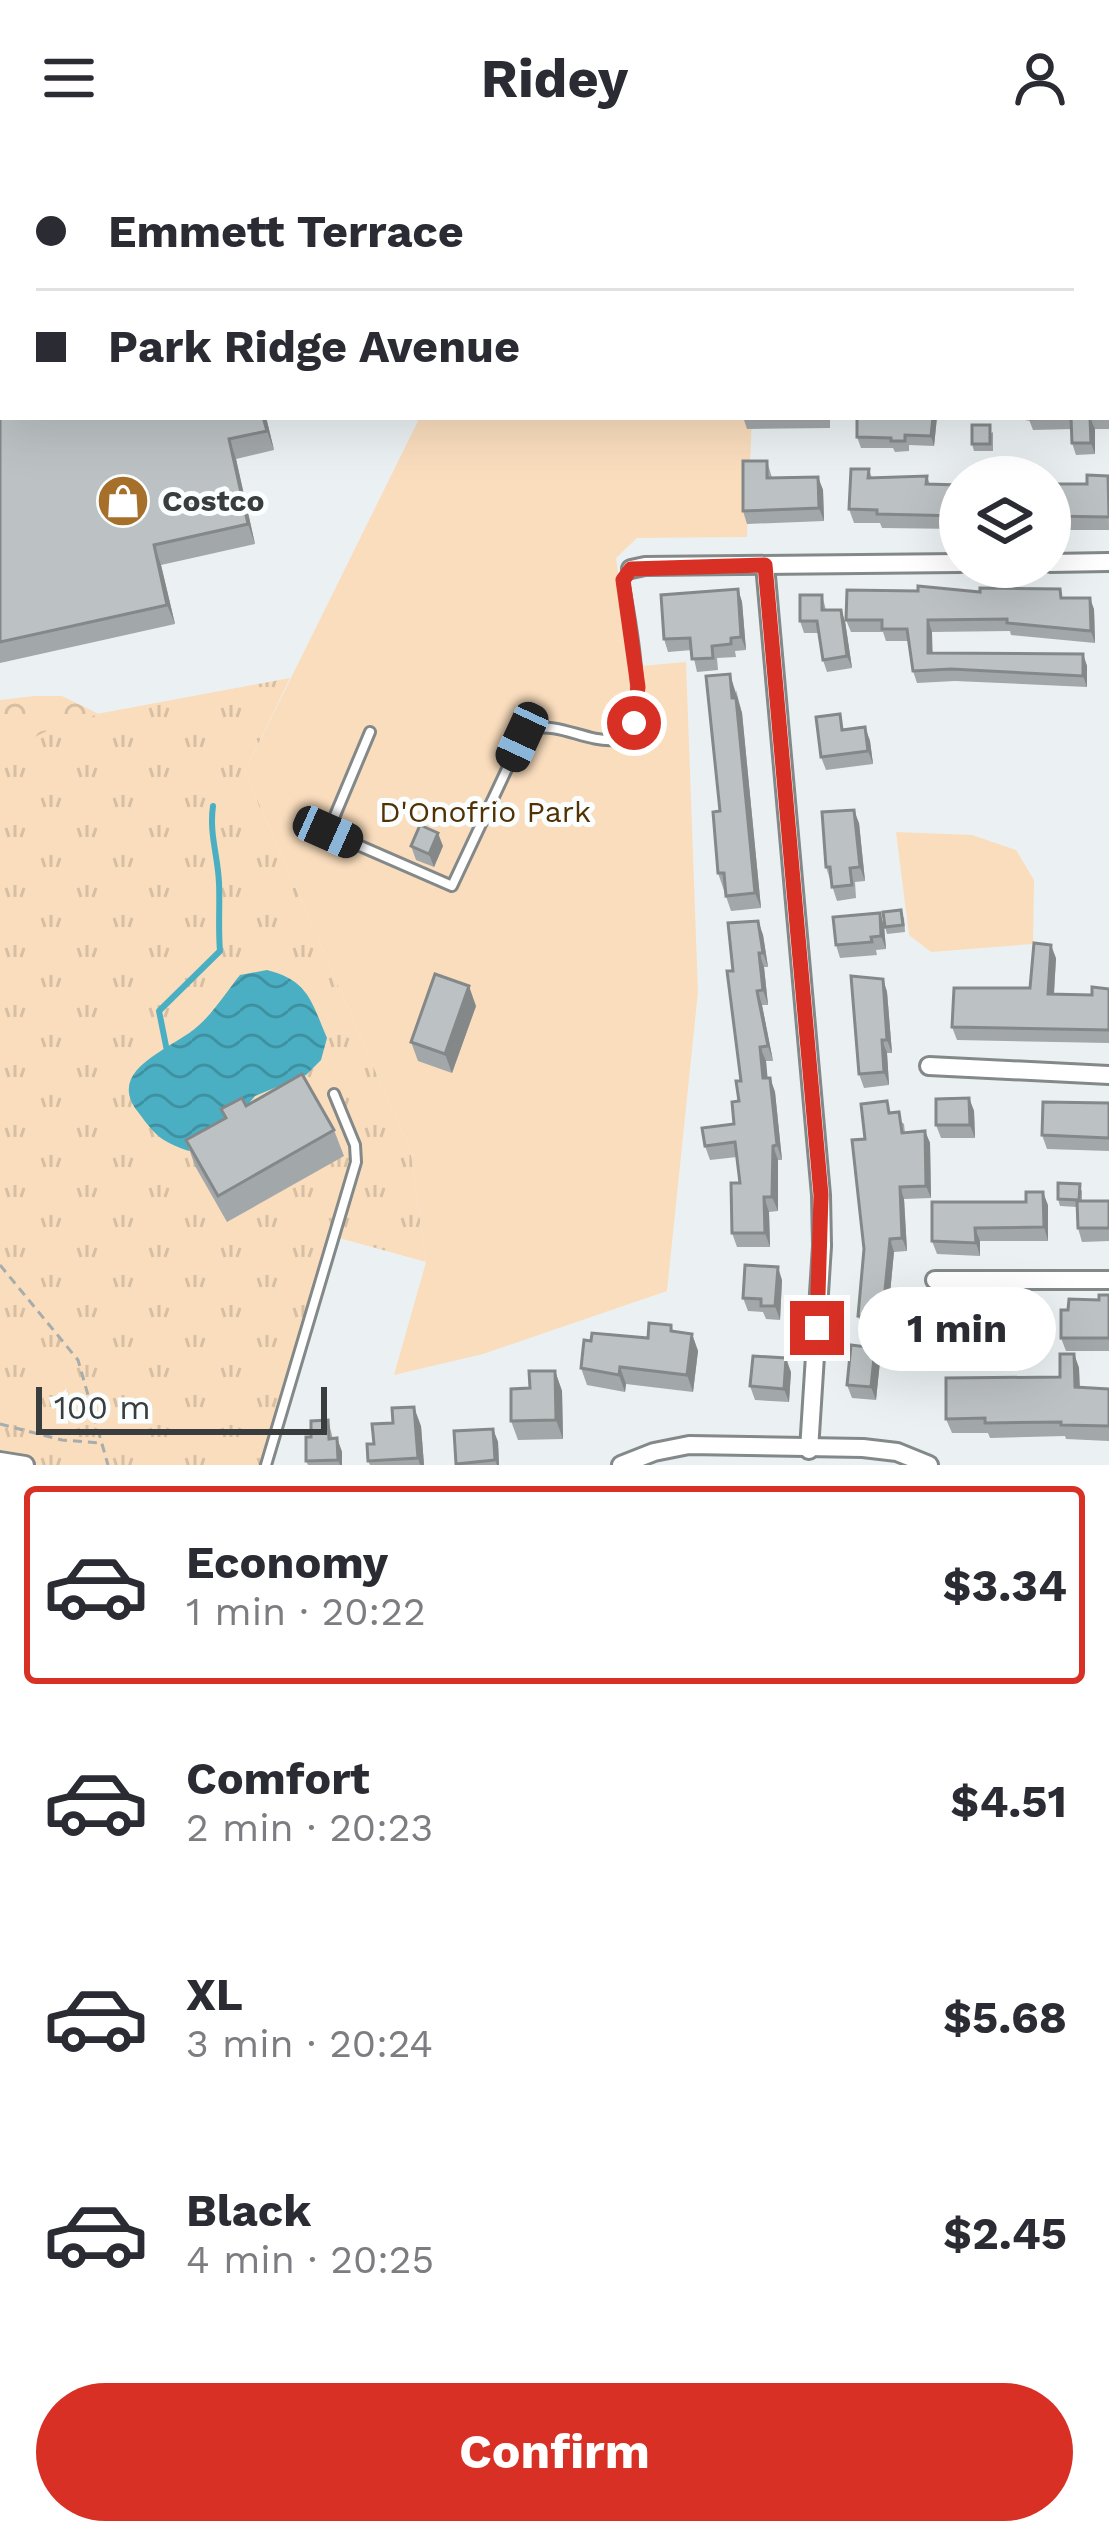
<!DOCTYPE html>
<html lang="en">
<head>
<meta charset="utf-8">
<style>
	:root { --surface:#fff; --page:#f2f2f3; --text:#2b2b33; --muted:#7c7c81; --line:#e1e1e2; --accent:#d93025 }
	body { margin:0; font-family:"Work Sans",sans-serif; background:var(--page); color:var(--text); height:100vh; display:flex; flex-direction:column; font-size:45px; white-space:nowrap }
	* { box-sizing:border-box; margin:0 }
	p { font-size:39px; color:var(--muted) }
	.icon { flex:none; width:66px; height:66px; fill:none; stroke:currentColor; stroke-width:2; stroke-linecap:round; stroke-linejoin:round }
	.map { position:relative; height:1309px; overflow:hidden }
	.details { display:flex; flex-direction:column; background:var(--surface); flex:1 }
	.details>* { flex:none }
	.banner { position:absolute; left:0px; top:0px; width:1110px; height:264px; box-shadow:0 12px 48px #0002; display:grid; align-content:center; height:264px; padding:0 36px; background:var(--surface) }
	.buttons { position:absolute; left:939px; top:300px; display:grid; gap:24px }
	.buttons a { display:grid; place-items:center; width:132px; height:132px; border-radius:50%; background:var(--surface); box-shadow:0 12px 48px #0002; font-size:60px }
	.scale { position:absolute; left:36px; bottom:30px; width:291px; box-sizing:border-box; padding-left:12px; border:6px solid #3a3d3d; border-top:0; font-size:33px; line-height:42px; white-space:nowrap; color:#3a3d3d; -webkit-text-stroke:9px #fafeff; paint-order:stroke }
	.end { position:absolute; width:54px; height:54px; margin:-27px; border:15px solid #d93025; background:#fff; box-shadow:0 0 0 6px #fff }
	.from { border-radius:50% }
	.bubble { position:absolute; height:84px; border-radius:42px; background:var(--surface); box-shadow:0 12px 48px #0002; font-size:39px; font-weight:700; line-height:84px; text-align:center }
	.car { position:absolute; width:36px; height:72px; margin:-36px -18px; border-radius:15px; box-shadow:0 0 9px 3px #0007; background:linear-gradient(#222 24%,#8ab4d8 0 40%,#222 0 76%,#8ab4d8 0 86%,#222 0) }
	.banner b { display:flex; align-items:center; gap:42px; height:114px; font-size:45px }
	.banner b+b { border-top:3px solid var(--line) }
	.banner i { width:30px; height:30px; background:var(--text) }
	ul { padding:21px 0 0; list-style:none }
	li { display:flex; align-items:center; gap:36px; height:198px; margin:0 24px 18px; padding:0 12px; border:6px solid transparent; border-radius:12px }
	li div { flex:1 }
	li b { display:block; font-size:45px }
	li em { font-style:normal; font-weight:700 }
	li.active { border-color:var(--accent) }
	li>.icon { width:108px; height:108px; stroke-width:1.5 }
	.button { display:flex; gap:24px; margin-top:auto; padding:24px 36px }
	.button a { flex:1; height:138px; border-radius:72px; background:var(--accent); color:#fff; font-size:48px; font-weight:700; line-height:138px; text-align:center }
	header { display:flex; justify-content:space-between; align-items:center; height:156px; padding:0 36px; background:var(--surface); font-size:54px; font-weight:700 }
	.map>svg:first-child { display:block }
	.grass { fill:url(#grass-tufts) }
	.forest { fill:url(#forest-crowns) }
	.park { fill:#faddbd }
	.water { fill:url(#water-waves) }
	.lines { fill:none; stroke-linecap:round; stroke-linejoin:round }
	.stream { stroke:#4bafc3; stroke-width:6 }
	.lane-casing { stroke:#838889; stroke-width:14 }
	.street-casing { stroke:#838889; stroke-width:22 }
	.path { stroke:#a7acad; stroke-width:3; stroke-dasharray:9 6; stroke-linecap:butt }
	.lane { stroke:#fff; stroke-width:8 }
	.street { stroke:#fff; stroke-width:16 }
	.wall { fill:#a2a7a9 }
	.shaded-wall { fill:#848889 }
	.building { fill:#bcc2c4; stroke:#848889; stroke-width:3 }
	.route { stroke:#d93025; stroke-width:15 }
	.labels { text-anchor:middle; stroke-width:10; stroke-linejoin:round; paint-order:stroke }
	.poi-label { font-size:30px; font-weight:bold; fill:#3a3d3d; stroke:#fafeff; text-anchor:start }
	.park-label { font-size:30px; fill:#533100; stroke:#fafeff }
</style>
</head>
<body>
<header><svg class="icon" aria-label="menu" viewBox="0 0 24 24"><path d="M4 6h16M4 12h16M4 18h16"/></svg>Ridey<svg class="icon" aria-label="person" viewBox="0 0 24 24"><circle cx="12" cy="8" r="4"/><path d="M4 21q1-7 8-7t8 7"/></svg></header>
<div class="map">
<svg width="1109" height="1309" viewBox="0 0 1109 1309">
	<defs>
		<pattern id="grass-tufts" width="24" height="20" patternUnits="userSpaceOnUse" patternTransform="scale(3)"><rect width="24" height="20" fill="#faddbd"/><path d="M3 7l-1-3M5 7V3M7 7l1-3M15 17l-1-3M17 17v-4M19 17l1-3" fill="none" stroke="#d7bfa3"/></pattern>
		<pattern id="forest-crowns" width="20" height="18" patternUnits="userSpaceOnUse" patternTransform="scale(3)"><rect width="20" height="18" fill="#faddbd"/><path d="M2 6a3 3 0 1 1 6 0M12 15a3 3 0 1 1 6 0" fill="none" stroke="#d7bfa3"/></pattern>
		<pattern id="water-waves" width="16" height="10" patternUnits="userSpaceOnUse" patternTransform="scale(3)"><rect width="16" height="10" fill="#4bafc3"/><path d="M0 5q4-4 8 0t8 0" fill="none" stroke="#3f90a0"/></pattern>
	</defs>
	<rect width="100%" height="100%" fill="#ebf1f3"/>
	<polygon class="grass" points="290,522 245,615 411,997 426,1106 339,1082 272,1309 0,1309 0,576"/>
	<polygon class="forest" points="34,540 62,540 99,558 51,573 0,598 0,544"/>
	<g class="park">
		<polygon points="420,261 752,261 747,381 637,382 616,402 630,511 686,506 698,836 667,1135 483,1198 394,1219 426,1106 411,997 245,615"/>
		<polygon points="896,676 972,679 1016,694 1034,724 1033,788 931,796 909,779"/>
	</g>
	<path class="water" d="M267,814C309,825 311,845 327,882L321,904L306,919L255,940L221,981L189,995C160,985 156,980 138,956C104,913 173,893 198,870C214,856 227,835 240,819Z"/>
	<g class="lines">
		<path class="stream" d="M167,895L159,855L220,795C218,772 220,750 219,727C218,700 209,678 213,650"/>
		<g class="lane-casing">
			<g id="lane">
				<polyline points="475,0 476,3"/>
				<polyline points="675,3 676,0"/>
				<polyline points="833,3 835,0"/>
				<polyline points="882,3 884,0"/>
				<polyline points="1107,77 1109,77"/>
				<path d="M370,576L328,676L452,730L522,581L530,573C560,566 585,586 614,584C657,580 627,452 623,424L630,415"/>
				<polyline points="266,1309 356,1006 355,989 334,938"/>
			</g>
		</g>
		<g class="street-casing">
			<g id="street">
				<polyline points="1107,184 1109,184"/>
				<polyline points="1050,407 1109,406"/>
				<polyline points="765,409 821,1039 822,1090 809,1294"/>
				<polyline points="631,413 645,410 960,407"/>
				<polyline points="929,910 1109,919"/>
				<polyline points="935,1124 1109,1124"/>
				<polyline points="0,1305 25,1309"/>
				<polyline points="621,1309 654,1296 689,1289 863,1292 897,1296 929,1309"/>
			</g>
		</g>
		<g class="path">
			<polyline points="0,1109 78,1204 108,1309"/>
			<polyline points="0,1268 62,1284 100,1287"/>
		</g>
		<use href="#lane" class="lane"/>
		<use href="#street" class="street"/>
	</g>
	<g class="wall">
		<polygon points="108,0 192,0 185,3 110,3"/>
		<polygon points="723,0 821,0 822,3 724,3"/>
		<polygon points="0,89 266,261 274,294 236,303 255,388 161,409 175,468 0,507"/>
		<polygon points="1109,240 1109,273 1095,273 1095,298 1076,299 1072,287 1072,273 1033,274 1028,261"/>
		<polygon points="743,261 830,261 830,272 747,273"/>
		<polygon points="937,261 934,290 909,289 909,295 895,296 893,292 861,292 857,281"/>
		<polygon points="993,276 993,295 974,295 972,288"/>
		<polygon points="767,305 772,322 818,321 823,334 824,365 747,368 743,355"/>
		<polygon points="869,313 872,322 927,320 930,328 960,329 960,373 882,372 880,367 854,367 849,353"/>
		<polygon points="1108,320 1109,374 1050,374 1050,328 1087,328"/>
		<polygon points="738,433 742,446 746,494 735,495 736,501 717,502 718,514 697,516 692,494 668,496 664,483"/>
		<polygon points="980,436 1064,442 1094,453 1095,487 1011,479 1010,475 932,476 932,497 1083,498 1087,510 1087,531 955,525 917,527 913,515 908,485 886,485 883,476 851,476 846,464"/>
		<polygon points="822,439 826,454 845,465 852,512 827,516 823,504 819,477 804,477 800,465"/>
		<polygon points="736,534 742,557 761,752 731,755 718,717 720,655"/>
		<polygon points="865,571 870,585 873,608 826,614 821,601 845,574"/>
		<polygon points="859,667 865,725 855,726 856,742 837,745 826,711"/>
		<polygon points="411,690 443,690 434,711 416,704"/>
		<polygon points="880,757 884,770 886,793 876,794 877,799 840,802 836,789"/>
		<polygon points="904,761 905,776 887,778 885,771"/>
		<polygon points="758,765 763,779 768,811 764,811 768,849 762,849 773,905 766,905 767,922 770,922 775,936 782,1004 778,1004 778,1055 769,1056 770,1091 737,1091 732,1077 740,1027 737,1001 710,1004 705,990 734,968 741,925 733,815"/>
		<polygon points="1056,802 1054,839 1092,839 1109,833 1109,887 957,884 952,871 1030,832"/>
		<polygon points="883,823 887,836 892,897 887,897 889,929 864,932 859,918"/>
		<polygon points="476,850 452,917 418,905 411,886"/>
		<polygon points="969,942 974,955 975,982 941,982 936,969"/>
		<polygon points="1109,947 1109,995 1047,993 1042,979"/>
		<polygon points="246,950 334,974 344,1000 227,1066 195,1010 186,984 224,962 221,953"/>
		<polygon points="891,957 904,968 905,977 925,975 930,987 931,1042 904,1043 907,1095 894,1096 890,1137 894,1147 892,1174 862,1172 858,1160 864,1093 865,983"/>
		<polygon points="1082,1034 1082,1045 1109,1045 1109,1085 1082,1086 1078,1072 1077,1051 1060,1050 1058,1043"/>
		<polygon points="1048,1049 1048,1085 980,1085 980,1100 937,1098 932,1085"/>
		<polygon points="782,1124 780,1164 766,1163 763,1156 748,1155 743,1142"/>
		<polygon points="1109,1139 1109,1195 1066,1195 1061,1182 1068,1154"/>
		<polygon points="999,1162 999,1184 970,1185 965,1171"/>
		<polygon points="671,1169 673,1175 692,1178 698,1195 693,1236 626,1228 625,1236 587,1229 581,1212 648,1182"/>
		<polygon points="875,1192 880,1205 876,1244 852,1242 847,1229"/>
		<polygon points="1074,1198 1079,1212 1080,1232 1109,1233 1109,1285 1066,1283 1065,1280 990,1282 988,1277 952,1277 946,1263 1060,1221"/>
		<polygon points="555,1215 562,1235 563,1283 518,1284 511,1265"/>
		<polygon points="791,1216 789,1246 755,1244 750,1230"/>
		<polygon points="328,1264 333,1283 337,1282 342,1296 342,1309 308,1309 306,1305 311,1281"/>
		<polygon points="393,1267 421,1270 424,1309 370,1309 368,1305 374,1288"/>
		<polygon points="493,1273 498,1286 499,1309 457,1309 454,1275"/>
	</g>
	<g class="shaded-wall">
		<polygon points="263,261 266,261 274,294 267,275"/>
		<polygon points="933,261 937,261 934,290 931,280"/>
		<polygon points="1090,262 1095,273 1095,298 1091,287"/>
		<polygon points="229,283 236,303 255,388 248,368"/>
		<polygon points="818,321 823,334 824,365 819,352"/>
		<polygon points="154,389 161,409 175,468 167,449"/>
		<polygon points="738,433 742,446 746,494 741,481"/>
		<polygon points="1090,442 1094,453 1095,487 1091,475"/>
		<polygon points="841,454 845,465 852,512 847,500"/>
		<polygon points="928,464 932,476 933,509 928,497"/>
		<polygon points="1083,498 1087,510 1087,531 1083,520"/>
		<polygon points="730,518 742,557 761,752 755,737"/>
		<polygon points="865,571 870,585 873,608 868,595"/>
		<polygon points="854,654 859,667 865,725 860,711"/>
		<polygon points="438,677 443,690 434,711 429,698"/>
		<polygon points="880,757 884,770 886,793 881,780"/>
		<polygon points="758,765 763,779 768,811 763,797"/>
		<polygon points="1051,789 1056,802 1053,851 1048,838"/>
		<polygon points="759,797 764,811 768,849 763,834"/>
		<polygon points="883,823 887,836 892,897 887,884"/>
		<polygon points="469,830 476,850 452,917 445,898"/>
		<polygon points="757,835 762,849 773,905 768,890"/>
		<polygon points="882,884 887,897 889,929 884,916"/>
		<polygon points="760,891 766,905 769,937 763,922"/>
		<polygon points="770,922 775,936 782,1004 777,989"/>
		<polygon points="969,942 974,955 975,982 970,969"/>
		<polygon points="925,975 930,987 931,1042 926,1030"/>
		<polygon points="773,990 778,1004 778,1055 772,1041"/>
		<polygon points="900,1031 904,1043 907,1095 902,1082"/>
		<polygon points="1043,1036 1048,1049 1048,1085 1044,1071"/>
		<polygon points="764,1041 769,1056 770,1091 765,1077"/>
		<polygon points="975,1072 980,1085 980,1100 976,1087"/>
		<polygon points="890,1083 894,1096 890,1137 894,1147 892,1174 888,1161 885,1134"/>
		<polygon points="778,1111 782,1124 780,1164 775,1150"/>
		<polygon points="994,1148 999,1162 999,1184 994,1171"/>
		<polygon points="692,1178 698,1195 693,1236 687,1219"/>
		<polygon points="875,1192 880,1205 876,1244 871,1231"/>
		<polygon points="1074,1198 1079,1212 1080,1246 1075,1231"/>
		<polygon points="786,1202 791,1216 789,1246 784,1233"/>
		<polygon points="620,1211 626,1228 625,1236 619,1219"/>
		<polygon points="555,1215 562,1235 563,1283 556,1264"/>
		<polygon points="414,1251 421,1270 424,1309 420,1309 418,1302"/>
		<polygon points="493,1273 498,1286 499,1309 497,1309 495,1304"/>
		<polygon points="337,1282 342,1296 342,1309 340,1309 338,1304"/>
	</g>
	<g class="building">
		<polygon points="741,0 807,0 805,3 746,3"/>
		<rect x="925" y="0" width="169" height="3"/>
		<polygon points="3,88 3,261 263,261 267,275 229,283 248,368 154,389 167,449 0,486 0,89"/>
		<rect x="1107" y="91" width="2" height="52"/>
		<polygon points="1107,240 1109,240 1109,261 1090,262 1091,287 1072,287 1071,261 1028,263 1028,261 1107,261"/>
		<polygon points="857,261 933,261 931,280 905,279 905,285 891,285 891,282 857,281"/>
		<rect x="972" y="269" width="18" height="19"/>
		<polygon points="743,305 767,305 767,322 818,321 819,352 743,355"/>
		<polygon points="1009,311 1024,312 1025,321 976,321 976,317 1009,317"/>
		<polygon points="851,313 869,313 868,322 927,320 926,328 960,329 960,360 877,358 877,354 849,353"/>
		<polygon points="1087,319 1108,320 1109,361 1050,360 1050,328 1087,328"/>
		<polygon points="918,430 980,436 980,432 1060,433 1061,442 1090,442 1091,475 1007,467 1007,463 928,464 928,497 1083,498 1083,520 951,513 913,515 907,473 882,473 882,464 846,464 847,434 918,435"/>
		<polygon points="738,433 741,481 731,482 731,488 712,490 713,502 692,503 690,482 664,483 661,439"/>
		<polygon points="800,439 822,439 822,454 841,454 847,500 823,504 817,465 800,465"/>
		<polygon points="730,518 732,542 736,542 755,737 726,740 724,717 718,717 713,656 720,655 706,520"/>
		<polygon points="840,558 842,574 865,571 868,595 821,601 816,561"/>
		<polygon points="854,654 860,711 850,712 852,729 832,731 830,711 826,711 822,656"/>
		<polygon points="420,669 438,677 429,698 411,690"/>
		<polygon points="901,754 903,769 885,771 883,756"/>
		<polygon points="880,757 881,780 871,781 872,786 836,789 833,761"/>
		<polygon points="758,765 763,797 759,797 763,834 757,835 768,890 760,891 763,922 770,922 777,989 773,990 772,1041 764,1041 765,1077 732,1077 731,1027 740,1027 735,986 705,990 702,972 734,968 732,946 739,945 736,925 741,925 727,815 733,815 728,767"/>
		<polygon points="1034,787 1051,789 1048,838 1092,839 1092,831 1109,833 1109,874 952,871 954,832 1030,832"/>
		<polygon points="435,818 469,830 445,898 411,886"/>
		<polygon points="851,820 883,823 887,884 882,884 884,916 859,918"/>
		<polygon points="302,918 334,974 218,1040 186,984 226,962 221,953 242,942 246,950"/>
		<polygon points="969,942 970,969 936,969 936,943"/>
		<polygon points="887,945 889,957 899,956 902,977 925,975 926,1030 900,1031 902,1082 890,1083 885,1134 889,1134 888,1161 858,1160 864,1093 852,984 865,983 861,948"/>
		<polygon points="1043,946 1109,947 1109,982 1042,979"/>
		<polygon points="1058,1027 1080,1028 1079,1044 1058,1043"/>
		<polygon points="1026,1036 1043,1036 1044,1071 975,1072 976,1087 932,1085 932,1046 1026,1046"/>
		<polygon points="1077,1045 1109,1045 1109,1072 1078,1072"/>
		<polygon points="745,1109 778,1111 775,1150 761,1150 761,1143 743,1142"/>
		<polygon points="1099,1139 1109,1139 1109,1182 1061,1182 1061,1154 1068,1154 1069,1143 1099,1144"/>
		<rect x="965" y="1148" width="29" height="23"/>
		<polygon points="649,1167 671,1169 671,1175 692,1178 687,1219 620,1211 619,1219 581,1212 584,1184 591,1185 592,1177 648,1182"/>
		<polygon points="851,1189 875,1192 871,1231 847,1229"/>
		<polygon points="1060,1198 1074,1198 1075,1231 1109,1233 1109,1270 1061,1269 1061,1266 985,1267 985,1262 946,1263 946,1222 1060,1221"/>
		<polygon points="753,1200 786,1202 784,1233 750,1230"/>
		<polygon points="529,1215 555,1215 556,1264 511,1265 511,1233 530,1232"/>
		<polygon points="414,1251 418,1302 368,1305 367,1288 374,1288 372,1268 393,1267 392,1252"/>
		<polygon points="328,1264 329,1283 337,1282 338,1304 306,1305 306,1281 311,1281 311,1265"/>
		<polygon points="493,1273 495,1304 456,1308 454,1275"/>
	</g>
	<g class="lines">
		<polyline class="route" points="634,567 638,531 623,424 631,413 765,409 821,1039 817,1172"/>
	</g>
	<defs>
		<g id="shop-disc" transform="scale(2.7)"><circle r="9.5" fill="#a6702b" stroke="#fafeff"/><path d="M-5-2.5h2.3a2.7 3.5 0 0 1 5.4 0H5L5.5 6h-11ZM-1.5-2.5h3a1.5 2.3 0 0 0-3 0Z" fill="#fff"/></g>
	</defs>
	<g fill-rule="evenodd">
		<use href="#shop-disc" x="123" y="345"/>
	</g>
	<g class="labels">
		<g class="poi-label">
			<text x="162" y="355">Costco</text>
		</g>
		<g class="park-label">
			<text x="485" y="666">D'Onofrio Park</text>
		</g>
	</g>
</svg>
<div class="buttons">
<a><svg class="icon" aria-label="layers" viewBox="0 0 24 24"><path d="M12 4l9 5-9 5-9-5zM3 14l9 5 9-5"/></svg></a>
</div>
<div class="scale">100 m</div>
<i class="end from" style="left:634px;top:567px"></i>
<i class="end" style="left:817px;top:1172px"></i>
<div class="bubble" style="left:858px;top:1131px;width:198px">1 min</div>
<i class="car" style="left:522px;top:581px;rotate:205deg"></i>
<i class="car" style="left:328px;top:676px;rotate:114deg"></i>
<div class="banner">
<b><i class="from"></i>Emmett Terrace</b>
<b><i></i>Park Ridge Avenue</b>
</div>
</div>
<section class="details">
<ul>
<li class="active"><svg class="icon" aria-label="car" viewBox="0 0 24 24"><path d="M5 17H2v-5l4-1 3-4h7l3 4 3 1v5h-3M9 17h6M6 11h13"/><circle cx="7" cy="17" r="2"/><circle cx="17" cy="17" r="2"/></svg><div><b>Economy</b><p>1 min · 20:22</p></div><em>$3.34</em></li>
<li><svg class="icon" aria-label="car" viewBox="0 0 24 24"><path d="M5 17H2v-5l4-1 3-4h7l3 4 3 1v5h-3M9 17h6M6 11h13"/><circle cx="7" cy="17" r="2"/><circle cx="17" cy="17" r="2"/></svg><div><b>Comfort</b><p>2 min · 20:23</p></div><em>$4.51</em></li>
<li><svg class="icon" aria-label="car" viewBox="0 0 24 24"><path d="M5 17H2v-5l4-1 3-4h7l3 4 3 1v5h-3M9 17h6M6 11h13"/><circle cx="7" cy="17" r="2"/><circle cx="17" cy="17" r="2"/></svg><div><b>XL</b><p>3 min · 20:24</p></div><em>$5.68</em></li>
<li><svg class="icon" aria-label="car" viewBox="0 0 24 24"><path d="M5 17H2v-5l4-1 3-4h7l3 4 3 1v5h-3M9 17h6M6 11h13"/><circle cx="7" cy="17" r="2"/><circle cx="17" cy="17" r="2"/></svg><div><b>Black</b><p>4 min · 20:25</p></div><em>$2.45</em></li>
</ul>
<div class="button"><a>Confirm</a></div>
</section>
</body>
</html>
